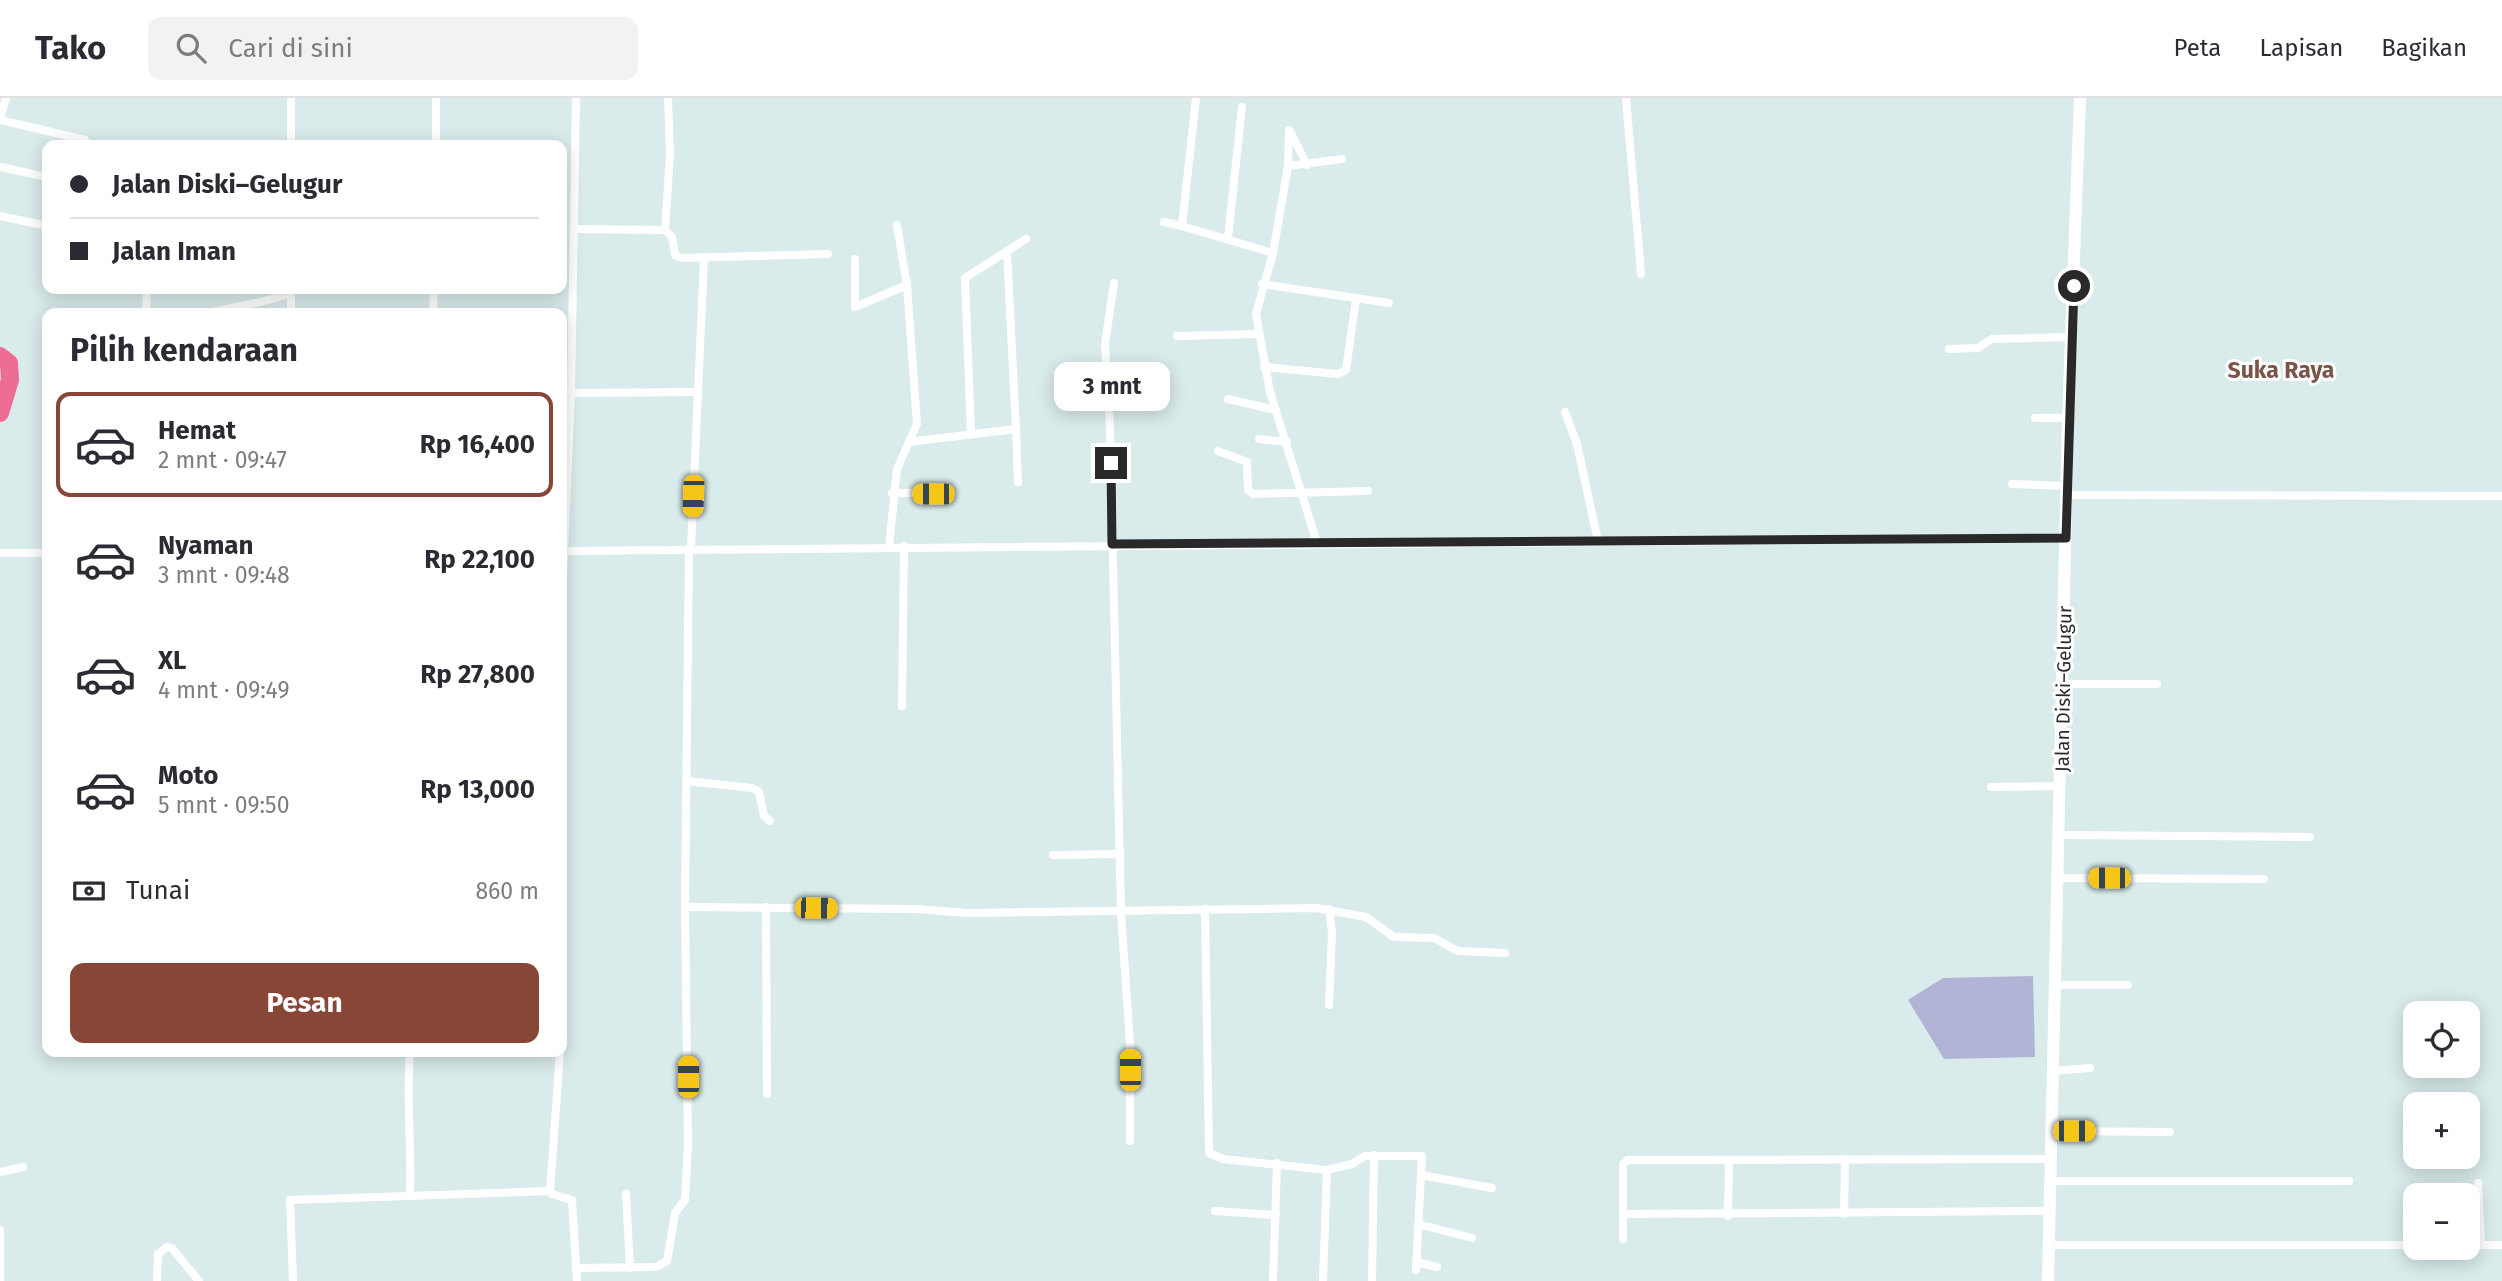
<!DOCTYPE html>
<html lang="id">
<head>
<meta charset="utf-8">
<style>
	:root { --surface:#fff; --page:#f2f2f3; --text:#2b2b33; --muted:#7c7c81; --line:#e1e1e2; --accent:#884636 }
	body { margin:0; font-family:"Fira Sans",sans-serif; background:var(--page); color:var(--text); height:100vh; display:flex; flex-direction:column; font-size:26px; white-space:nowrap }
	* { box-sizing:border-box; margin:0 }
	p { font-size:23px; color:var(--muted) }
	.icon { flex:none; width:38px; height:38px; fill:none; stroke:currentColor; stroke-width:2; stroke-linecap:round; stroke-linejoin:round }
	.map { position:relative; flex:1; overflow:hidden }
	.side { position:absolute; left:42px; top:210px; width:525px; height:749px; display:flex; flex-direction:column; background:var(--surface); border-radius:14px; box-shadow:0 4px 18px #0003 }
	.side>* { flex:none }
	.guide { position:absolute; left:42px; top:42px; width:525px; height:154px; border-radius:14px; box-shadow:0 4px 18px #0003; display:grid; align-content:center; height:154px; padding:0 28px; background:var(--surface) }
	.fabs { position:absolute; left:2403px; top:903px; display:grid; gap:14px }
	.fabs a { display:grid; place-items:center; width:77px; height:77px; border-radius:14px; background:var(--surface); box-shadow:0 4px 18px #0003; font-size:35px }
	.end { position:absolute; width:32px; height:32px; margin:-16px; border:9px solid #292929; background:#fff; box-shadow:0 0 0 4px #fff }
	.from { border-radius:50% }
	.bubble { position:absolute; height:49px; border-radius:14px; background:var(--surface); box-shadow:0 4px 18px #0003; font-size:23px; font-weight:700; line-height:49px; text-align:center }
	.car { position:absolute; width:21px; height:42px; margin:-21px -10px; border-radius:9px; box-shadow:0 0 5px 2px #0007; background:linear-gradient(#f5c518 24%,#345 0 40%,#f5c518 0 76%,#345 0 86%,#f5c518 0) }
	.guide b { display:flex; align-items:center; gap:24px; height:66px; font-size:26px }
	.guide b+b { border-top:2px solid var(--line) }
	.guide i { width:18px; height:18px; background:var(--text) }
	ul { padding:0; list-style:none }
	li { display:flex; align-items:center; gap:21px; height:105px; margin:0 14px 10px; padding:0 14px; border:4px solid transparent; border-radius:14px }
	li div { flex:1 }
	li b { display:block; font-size:26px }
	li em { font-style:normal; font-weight:700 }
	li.selected { border-color:var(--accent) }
	li>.icon { width:63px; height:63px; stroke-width:1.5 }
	h2 { padding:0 28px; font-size:32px; line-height:84px }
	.pay { display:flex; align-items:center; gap:18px; height:77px; padding:0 28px; font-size:26px }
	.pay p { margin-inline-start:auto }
	.primary-button { display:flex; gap:14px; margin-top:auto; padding:14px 28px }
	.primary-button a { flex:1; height:80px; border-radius:14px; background:var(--accent); color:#fff; font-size:28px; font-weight:700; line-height:80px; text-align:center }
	header { display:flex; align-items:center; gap:42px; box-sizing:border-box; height:98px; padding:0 35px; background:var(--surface); border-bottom:2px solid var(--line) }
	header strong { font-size:33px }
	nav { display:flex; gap:38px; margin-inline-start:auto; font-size:24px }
	.search { width:490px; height:63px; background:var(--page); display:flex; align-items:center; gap:18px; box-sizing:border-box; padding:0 24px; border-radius:14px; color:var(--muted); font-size:26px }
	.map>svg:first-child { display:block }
	.cemetery { fill:#b1b4d5 }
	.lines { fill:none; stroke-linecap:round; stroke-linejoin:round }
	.river { stroke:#ed6d95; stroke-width:18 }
	.street { stroke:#fff; stroke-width:8 }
	.secondary { stroke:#fff; stroke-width:12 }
	.route { stroke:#292929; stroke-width:9 }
	.labels { text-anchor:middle; stroke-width:6; stroke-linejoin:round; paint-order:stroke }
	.street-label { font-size:19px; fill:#292929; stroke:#fff }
	.quarter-label { font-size:23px; font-weight:bold; fill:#79554a; stroke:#fff }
</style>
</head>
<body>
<header>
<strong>Tako</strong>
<div class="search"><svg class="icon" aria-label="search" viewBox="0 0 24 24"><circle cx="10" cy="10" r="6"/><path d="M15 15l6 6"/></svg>Cari di sini</div>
<nav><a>Peta</a><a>Lapisan</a><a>Bagikan</a></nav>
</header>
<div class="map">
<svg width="2502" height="1183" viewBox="0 0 2502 1183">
	<rect width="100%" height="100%" fill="#daebeb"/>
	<polygon class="cemetery" points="2033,878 2035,959 1944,961 1908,902 1943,880"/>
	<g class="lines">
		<polyline class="river" points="0,258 9,265 10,282 0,315"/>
		<g class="street">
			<polyline points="291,0 291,47"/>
			<polyline points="1196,0 1182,128 1273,155"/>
			<polyline points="1626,0 1641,176"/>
			<polyline points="0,21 6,0"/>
			<polyline points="0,22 85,42"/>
			<polyline points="1289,32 1288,68 1273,155 1256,216 1270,294 1317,445"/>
			<polyline points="1291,35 1307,67"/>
			<polyline points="436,47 436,0"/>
			<polyline points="1288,68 1342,61"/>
			<polyline points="0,69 47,79"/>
			<polyline points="0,118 47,128"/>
			<polyline points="1164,124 1182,128"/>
			<polyline points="897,127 907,187"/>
			<polyline points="574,131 665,132 672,139 675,157 682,160 828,156"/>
			<polyline points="665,132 670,57 668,0"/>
			<polyline points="1228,140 1242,9"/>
			<polyline points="1007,153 1016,331"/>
			<polyline points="855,161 855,209 907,187 917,326 897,371 889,449"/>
			<polyline points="1114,185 1105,246 1110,331 1121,815 1130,946 1130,1043"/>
			<polyline points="1262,186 1389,205"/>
			<polyline points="146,215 147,191"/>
			<path d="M209,215C237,208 264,205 291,195"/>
			<polyline points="291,215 291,194"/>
			<polyline points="433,215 434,191"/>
			<polyline points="1177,238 1258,236"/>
			<polyline points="1949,251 1978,250 1992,241 2072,239"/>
			<polyline points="1264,269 1338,276 1346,272 1356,201"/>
			<polyline points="571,295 697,294"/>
			<polyline points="1228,301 1276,312"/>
			<polyline points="1565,314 1577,346 1598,443"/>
			<polyline points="2035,320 2068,320"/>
			<polyline points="971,336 965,180 1026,141"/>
			<polyline points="1259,341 1287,344"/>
			<polyline points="909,344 1016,331 1018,384"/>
			<polyline points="1218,353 1247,364 1248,392 1253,396 1368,393"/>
			<polyline points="2012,386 2068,388"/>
			<polyline points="892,395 933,395"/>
			<polyline points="2067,397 2502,398"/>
			<polyline points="691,451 704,160"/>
			<polyline points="562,453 2066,440"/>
			<polyline points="0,455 47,455"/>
			<polyline points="562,499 571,295 576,0"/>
			<polyline points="2062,586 2157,586"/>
			<polyline points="902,608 904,448"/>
			<polyline points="686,683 752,690 759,694 764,718 770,723"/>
			<polyline points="1991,689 2061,688"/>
			<polyline points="2059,737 2310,739"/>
			<polyline points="1053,757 1120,756"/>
			<polyline points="2058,780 2264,781"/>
			<polyline points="685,809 917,811 967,815 1316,810 1366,819 1394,839 1434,840 1458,853 1505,855"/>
			<polyline points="766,809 767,996"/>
			<polyline points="1205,811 1209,1055 1223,1061 1327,1072 1323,1183"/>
			<polyline points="2055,887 2128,887"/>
			<polyline points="1329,907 1332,835 1329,811"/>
			<polyline points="2052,973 2090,970"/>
			<polyline points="2050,1033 2170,1034"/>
			<polyline points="1327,1072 1352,1066 1365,1058 1422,1058 1416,1172"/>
			<polyline points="0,1074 23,1069"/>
			<polyline points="1421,1077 1492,1090"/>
			<polyline points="2050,1083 2349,1083"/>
			<polyline points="2478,1085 2481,1147"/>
			<polyline points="550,1093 552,1096 572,1102 577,1183"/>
			<polyline points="626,1096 630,1170"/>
			<path d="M410,1098C412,1050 406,1002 410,954"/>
			<polyline points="1215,1113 1276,1117"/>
			<polyline points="1623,1116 2049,1113"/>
			<polyline points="1844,1116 1845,1061"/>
			<polyline points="1728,1118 1729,1062"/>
			<polyline points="1418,1126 1472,1140"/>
			<polyline points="0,1132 0,1183"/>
			<polyline points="1623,1141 1623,1067 1627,1062 2050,1061"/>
			<polyline points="2049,1147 2415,1147"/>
			<polyline points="2468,1147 2502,1147"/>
			<polyline points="1416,1164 1437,1169"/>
			<polyline points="576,1170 656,1169 667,1163 675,1115 685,1102 688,1047 685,809 689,451"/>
			<polyline points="157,1183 158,1156 167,1149 172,1150 199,1183"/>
			<polyline points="293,1183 290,1102 550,1093 560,954"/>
			<polyline points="1273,1183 1277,1065"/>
			<polyline points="1372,1183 1374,1057"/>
		</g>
		<polyline class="secondary" points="2048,1183 2068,320 2080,0"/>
	</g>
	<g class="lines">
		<polyline class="route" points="1111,365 1112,446 2066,440 2074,188"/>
	</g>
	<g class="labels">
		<g class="street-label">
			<text transform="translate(2063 591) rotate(-89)" y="7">Jalan Diski–Gelugur</text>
		</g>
		<g class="quarter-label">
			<text x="2281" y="280">Suka Raya</text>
		</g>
	</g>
</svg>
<div class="fabs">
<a><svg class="icon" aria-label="locate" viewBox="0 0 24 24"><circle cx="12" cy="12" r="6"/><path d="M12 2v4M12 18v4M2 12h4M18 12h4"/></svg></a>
<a>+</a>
<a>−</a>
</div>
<i class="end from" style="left:2074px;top:188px"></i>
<i class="end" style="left:1111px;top:365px"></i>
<div class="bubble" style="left:1054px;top:264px;width:116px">3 mnt</div>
<i class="car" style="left:933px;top:396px;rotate:270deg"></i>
<i class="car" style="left:693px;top:398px;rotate:182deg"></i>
<i class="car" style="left:2109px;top:780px;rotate:270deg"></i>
<i class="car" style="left:816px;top:810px;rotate:91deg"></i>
<i class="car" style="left:1130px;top:972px;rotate:0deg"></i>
<i class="car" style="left:688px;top:979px;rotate:0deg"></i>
<i class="car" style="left:2074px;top:1033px;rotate:90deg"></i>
<div class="guide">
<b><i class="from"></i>Jalan Diski–Gelugur</b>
<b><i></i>Jalan Iman</b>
</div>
<section class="side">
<h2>Pilih kendaraan</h2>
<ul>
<li class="selected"><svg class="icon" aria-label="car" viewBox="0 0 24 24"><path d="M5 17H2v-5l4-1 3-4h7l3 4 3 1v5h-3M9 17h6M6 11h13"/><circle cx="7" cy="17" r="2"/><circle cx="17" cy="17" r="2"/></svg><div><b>Hemat</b><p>2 mnt · 09:47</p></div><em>Rp 16,400</em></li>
<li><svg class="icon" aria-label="car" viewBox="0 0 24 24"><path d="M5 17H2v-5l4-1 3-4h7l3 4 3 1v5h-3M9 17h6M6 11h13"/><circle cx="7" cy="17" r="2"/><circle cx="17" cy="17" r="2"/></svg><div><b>Nyaman</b><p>3 mnt · 09:48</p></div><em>Rp 22,100</em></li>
<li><svg class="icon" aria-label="car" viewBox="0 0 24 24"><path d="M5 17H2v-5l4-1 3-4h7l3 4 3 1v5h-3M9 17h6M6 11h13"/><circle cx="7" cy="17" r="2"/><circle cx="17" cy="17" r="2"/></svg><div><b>XL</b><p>4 mnt · 09:49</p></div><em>Rp 27,800</em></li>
<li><svg class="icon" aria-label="car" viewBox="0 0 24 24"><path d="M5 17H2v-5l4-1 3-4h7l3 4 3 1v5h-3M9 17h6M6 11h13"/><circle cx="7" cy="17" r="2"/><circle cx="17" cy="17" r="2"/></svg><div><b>Moto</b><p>5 mnt · 09:50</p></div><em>Rp 13,000</em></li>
</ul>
<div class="pay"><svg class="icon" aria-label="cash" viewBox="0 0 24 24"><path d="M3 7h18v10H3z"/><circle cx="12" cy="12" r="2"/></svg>Tunai<p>860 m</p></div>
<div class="primary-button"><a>Pesan</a></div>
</section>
</div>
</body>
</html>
